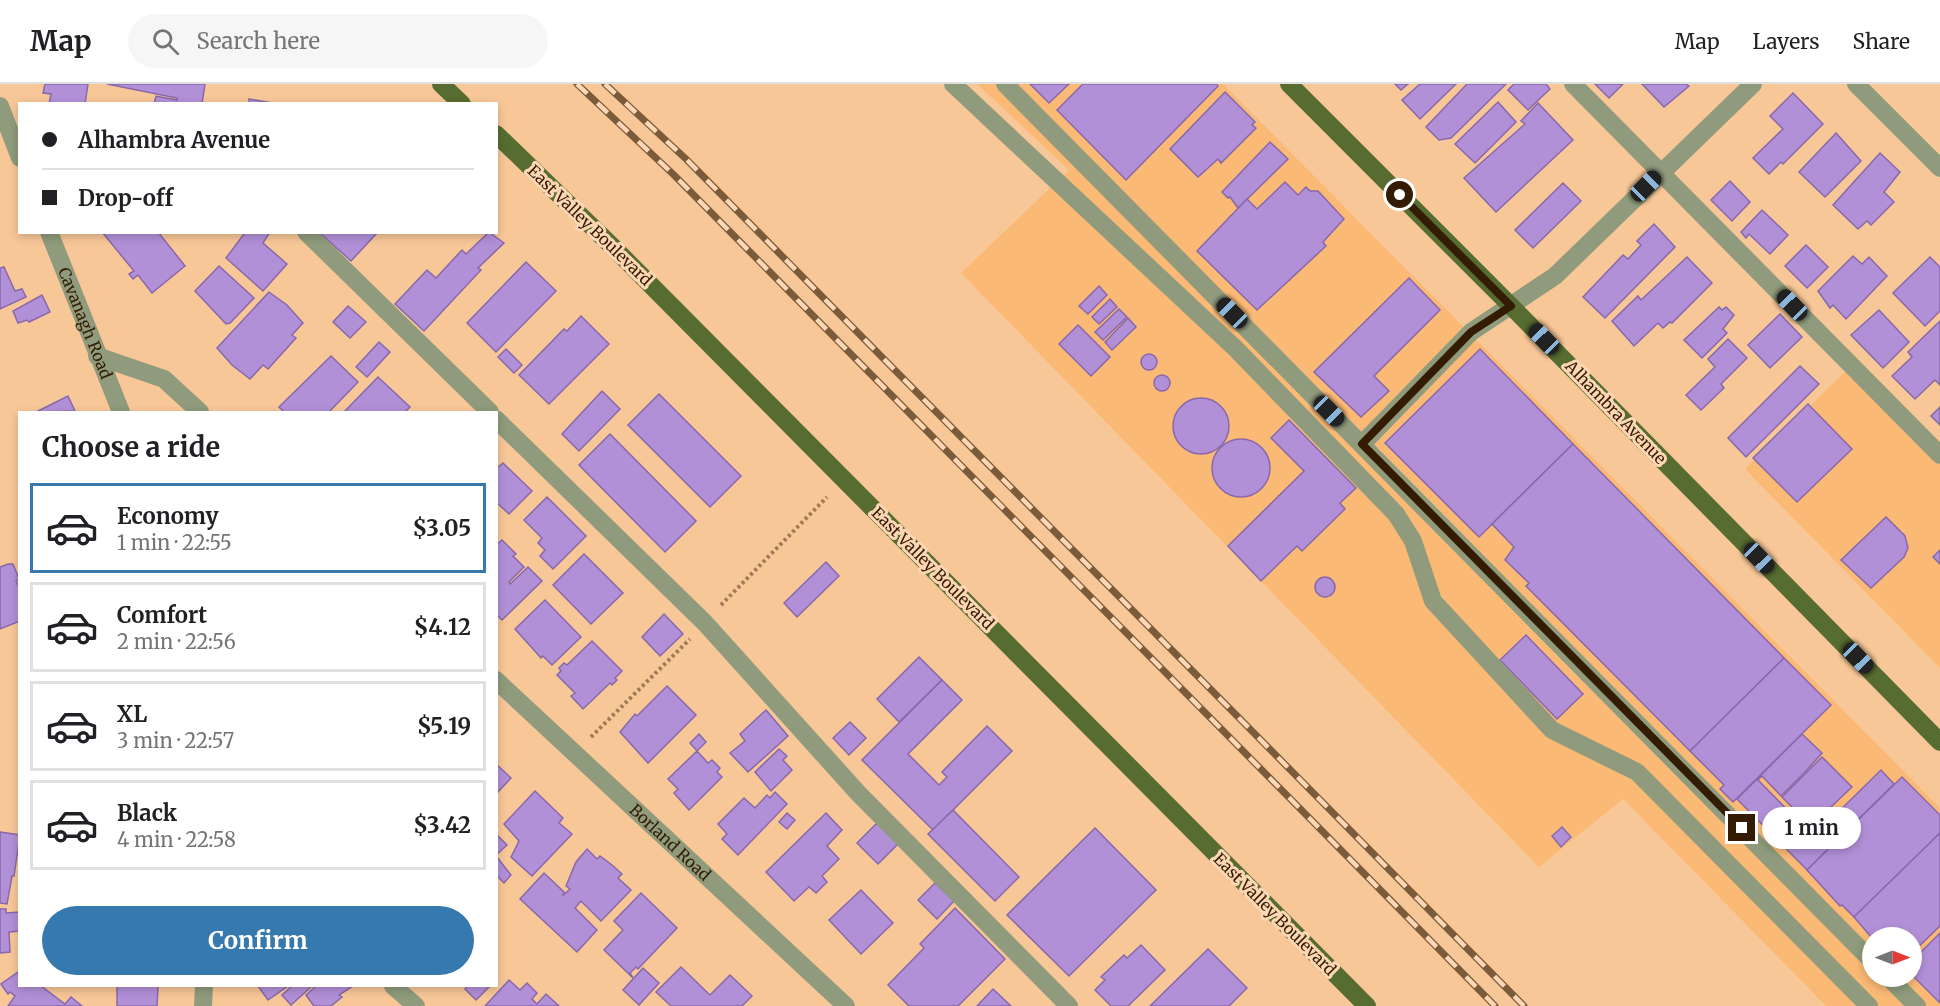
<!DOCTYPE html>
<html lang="en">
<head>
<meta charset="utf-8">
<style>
	:root { --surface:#fff; --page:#f6f6f6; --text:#202124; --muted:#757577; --line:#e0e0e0; --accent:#3579af }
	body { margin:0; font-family:Merriweather,serif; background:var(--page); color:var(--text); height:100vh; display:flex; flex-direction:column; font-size:22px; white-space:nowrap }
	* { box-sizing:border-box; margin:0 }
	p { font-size:20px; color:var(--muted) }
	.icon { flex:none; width:33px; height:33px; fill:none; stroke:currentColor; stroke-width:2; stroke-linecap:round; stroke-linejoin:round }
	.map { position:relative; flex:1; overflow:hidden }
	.side { position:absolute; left:18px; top:327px; width:480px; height:576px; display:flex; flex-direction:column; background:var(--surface); border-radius:0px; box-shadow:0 3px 9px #0003 }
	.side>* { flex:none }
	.guide { position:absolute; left:18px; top:18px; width:480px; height:132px; border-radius:0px; box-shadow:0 3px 9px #0003; display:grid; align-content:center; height:132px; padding:0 24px; background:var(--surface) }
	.needle { width:39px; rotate:90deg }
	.tools { position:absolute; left:1862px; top:843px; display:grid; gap:12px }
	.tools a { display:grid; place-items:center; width:60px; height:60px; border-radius:50%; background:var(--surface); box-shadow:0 3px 9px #0003; font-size:30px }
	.end { position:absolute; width:27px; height:27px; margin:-14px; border:8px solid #331c03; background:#fff; box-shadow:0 0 0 3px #fff }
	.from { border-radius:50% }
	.bubble { position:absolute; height:42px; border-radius:21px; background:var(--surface); box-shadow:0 3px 9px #0003; font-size:20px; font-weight:700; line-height:42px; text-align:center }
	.car { position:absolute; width:18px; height:36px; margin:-18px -9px; border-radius:8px; box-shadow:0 0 4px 2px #0007; background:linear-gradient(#222 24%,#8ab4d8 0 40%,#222 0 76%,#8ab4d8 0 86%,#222 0) }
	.guide b { display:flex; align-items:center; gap:21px; height:57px; font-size:22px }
	.guide b+b { border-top:2px solid var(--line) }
	.guide i { width:15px; height:15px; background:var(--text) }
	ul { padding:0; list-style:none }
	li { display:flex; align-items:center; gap:18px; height:90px; margin:0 12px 9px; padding:0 12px; border:3px solid var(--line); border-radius:0px }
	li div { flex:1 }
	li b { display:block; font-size:22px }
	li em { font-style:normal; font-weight:700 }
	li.active { border-color:var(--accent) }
	li>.icon { width:54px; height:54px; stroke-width:1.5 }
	h2 { padding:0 24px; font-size:27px; line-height:72px }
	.action { display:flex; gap:12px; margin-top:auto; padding:12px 24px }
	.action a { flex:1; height:69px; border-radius:36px; background:var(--accent); color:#fff; font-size:24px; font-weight:700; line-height:69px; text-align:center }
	header { display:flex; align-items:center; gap:36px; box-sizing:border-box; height:84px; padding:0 30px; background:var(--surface); border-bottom:2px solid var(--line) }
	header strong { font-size:28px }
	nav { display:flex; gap:33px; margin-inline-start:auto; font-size:21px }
	.search { width:420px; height:54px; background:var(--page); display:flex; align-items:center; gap:15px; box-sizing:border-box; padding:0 21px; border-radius:33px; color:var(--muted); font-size:22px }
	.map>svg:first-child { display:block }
	.built { fill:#fbb976; fill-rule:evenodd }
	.building { fill:#b290d8; stroke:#8868aa; stroke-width:1.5 }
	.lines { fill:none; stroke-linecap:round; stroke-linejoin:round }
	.path { stroke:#a07b56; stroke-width:4; stroke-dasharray:3 3; stroke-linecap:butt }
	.minor { stroke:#8f9b7c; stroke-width:18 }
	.major { stroke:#576c31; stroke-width:18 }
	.rail-casing { stroke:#7b5b3a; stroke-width:7 }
	.rail { stroke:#fdd7b4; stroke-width:4.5; stroke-dasharray:14; stroke-linecap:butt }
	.route { stroke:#331c03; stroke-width:8 }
	.labels { text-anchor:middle; stroke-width:6; stroke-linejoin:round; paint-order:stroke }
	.street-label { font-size:16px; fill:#331c03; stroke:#fdd7b4 }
</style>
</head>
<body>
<header>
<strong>Map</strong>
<div class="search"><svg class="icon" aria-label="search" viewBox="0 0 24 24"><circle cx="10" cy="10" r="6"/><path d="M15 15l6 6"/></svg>Search here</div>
<nav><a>Map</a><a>Layers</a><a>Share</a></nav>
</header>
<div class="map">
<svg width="1940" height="922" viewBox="0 0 1940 922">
	<rect width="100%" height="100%" fill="#f8c798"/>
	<g class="built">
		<path d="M977,0H1223L1940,724V922H1826L1623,715L1539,783L961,189L1069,86ZM1872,854H1911V892H1872Z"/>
		<polygon points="1848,285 1940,378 1940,584 1745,385"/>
	</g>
	<g class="building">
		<polygon points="45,0 88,0 85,20 49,20 51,10 43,9"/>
		<polygon points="107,0 205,0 202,20 154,20 156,12 177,16 177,14"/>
		<polygon points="1030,0 1069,0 1049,19"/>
		<polygon points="1083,0 1217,0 1218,2 1126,96 1057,26"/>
		<polygon points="1395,0 1408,0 1401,6"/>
		<polygon points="1420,0 1456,0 1420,35 1402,16"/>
		<polygon points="1467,0 1506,0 1451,54 1439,56 1426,43"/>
		<polygon points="1514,0 1546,0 1550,5 1528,26 1508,6"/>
		<polygon points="1595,0 1623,0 1609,14"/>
		<polygon points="1642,0 1686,0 1689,2 1664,23"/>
		<polygon points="1225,8 1255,38 1252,41 1256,44 1221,79 1218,75 1198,93 1170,65"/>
		<polygon points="1793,9 1823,40 1783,80 1781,78 1769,90 1753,74 1783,45 1770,32"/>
		<polygon points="249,15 272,19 272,20 249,20"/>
		<polygon points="1498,18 1516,38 1475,79 1455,60"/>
		<polygon points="1538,19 1573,56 1496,128 1464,94 1525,40 1521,37"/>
		<polygon points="1836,49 1861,77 1825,113 1799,88"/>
		<polygon points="1270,58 1288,75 1238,124 1230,113 1228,114 1222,108"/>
		<polygon points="1880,69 1900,88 1884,108 1894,118 1871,141 1867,137 1858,145 1833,121"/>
		<polygon points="1730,97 1750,118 1732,137 1711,116"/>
		<polygon points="1285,98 1298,111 1306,103 1310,107 1318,107 1344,135 1323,158 1326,162 1257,226 1197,167 1247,115 1257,125"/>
		<polygon points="1563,99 1581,117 1533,164 1515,146"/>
		<polygon points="1762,126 1788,151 1770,170 1749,150 1746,154 1741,148"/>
		<polygon points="1654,140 1675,163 1605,234 1583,213 1623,171 1628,175 1641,161 1637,157"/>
		<polygon points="102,148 158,148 185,182 152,209 138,191 133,195 129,190 134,187"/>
		<polygon points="242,148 270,148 263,159 287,180 263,207 226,174 244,150"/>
		<polygon points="319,148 375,148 376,150 351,177"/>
		<polygon points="489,148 504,159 478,184 481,186 424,247 395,220 427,186 436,194 462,166 466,170"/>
		<polygon points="1806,161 1828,183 1807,204 1785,182"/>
		<polygon points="1853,172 1862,180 1869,173 1887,192 1846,235 1833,221 1830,224 1818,207"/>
		<polygon points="1687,173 1712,199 1672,239 1670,238 1663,244 1658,239 1634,262 1612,237 1638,212 1641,216"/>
		<polygon points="1930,173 1940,183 1940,227 1925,242 1893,209"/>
		<polygon points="526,178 556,207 496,268 467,239"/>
		<polygon points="219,182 254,214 230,239 226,240 195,207"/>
		<polygon points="4,183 15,207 22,205 26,213 0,225 0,184"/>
		<polygon points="1409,194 1440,226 1374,292 1389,307 1361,333 1314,288"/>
		<polygon points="1099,202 1107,211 1088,230 1079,222"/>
		<polygon points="269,208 287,221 303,239 292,251 296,254 268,285 263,281 250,295 232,281 217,264"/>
		<polygon points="42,211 50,228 29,238 27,236 18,239 13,227"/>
		<polygon points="1110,215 1117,223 1099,240 1092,233"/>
		<polygon points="348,222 366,238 350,254 333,238"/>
		<polygon points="1719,223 1722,226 1726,223 1734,231 1723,245 1727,249 1702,274 1684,256"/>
		<polygon points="1119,225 1127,233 1103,256 1095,248"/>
		<polygon points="1879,226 1909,258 1883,284 1851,251"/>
		<polygon points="1780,230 1802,253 1770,284 1748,261"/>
		<polygon points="581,232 609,260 549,320 519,291 564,245 567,247"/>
		<polygon points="1128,234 1136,243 1112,266 1105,258"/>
		<polygon points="1940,237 1940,301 1935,296 1915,315 1892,292 1912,273 1908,268"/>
		<polygon points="1078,241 1110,273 1091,292 1059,260"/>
		<polygon points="1728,255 1747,274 1721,300 1724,304 1701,326 1686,311 1715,283 1708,275"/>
		<polygon points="379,258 390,268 367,293 356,283"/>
		<polygon points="506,265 522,281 514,289 498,273"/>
		<polygon points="1480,265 1573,360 1479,453 1385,359"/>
		<circle cx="1149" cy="278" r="8"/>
		<polygon points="331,272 358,298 329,328 284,328 279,323"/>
		<polygon points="1800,282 1819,300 1746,373 1728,354"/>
		<circle cx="1162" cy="299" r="8"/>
		<polygon points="378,293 410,323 405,328 344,328"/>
		<polygon points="602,307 620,325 579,367 562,350"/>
		<polygon points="659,310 741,392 710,423 628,341"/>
		<polygon points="68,312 75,327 39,328 38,327"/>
		<circle cx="1201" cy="342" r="28"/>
		<polygon points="1808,320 1852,365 1797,418 1753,374"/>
		<polygon points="1940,323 1940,341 1931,332"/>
		<polygon points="1289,336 1356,404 1340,419 1345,425 1302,467 1297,462 1261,497 1228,462 1304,387 1271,354"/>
		<polygon points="610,350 696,437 665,468 579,381"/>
		<circle cx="1241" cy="384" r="29"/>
		<polygon points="1573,360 1784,574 1690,667 1526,502 1529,499 1505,476 1514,463 1492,440"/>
		<polygon points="503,379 532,407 509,430 496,418 496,385"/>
		<polygon points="547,413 586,452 553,485 540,472 545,466 538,459 542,454 524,436"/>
		<polygon points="1886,433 1905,452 1908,464 1904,473 1871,504 1841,476"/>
		<polygon points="502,456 516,470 513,472 524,483 509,498 510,500 528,483 542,497 502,536 496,530 496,461"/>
		<polygon points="1940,466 1940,480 1933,473"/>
		<polygon points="584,470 623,509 591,540 553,501"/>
		<polygon points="826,478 839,492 797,533 784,519"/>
		<polygon points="8,480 13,480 19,495 16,497 20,505 20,537 0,545 0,483"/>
		<circle cx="1325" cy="503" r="10"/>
		<polygon points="545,516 581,553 552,581 543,572 541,574 515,545"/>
		<polygon points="664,530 683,550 660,572 642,553"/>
		<polygon points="1526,551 1583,610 1557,635 1500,576"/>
		<polygon points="592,557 622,587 615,594 617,596 612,601 610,599 583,625 571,612 575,609 557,591 561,587 559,584 564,579 567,581"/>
		<polygon points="919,573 942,596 899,638 877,615"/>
		<polygon points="1784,574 1831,621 1733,718 1720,705 1724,701 1690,667"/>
		<polygon points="942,596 962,616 908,670 939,701 947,693 942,688 987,642 1012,667 933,746 862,676"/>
		<polygon points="667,602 696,631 648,679 620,648 635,630 637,632"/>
		<polygon points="766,626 788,652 748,688 730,669 745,657 740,650"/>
		<polygon points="850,638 866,654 849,671 833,654"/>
		<polygon points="699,650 706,658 697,667 690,659"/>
		<polygon points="1802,650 1822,669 1806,687 1781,712 1762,692 1758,696 1819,758 1831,747 1825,741 1881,686 1894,700 1807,786 1737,715"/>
		<polygon points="779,665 787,672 783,676 792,686 771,707 755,688"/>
		<polygon points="697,667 708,679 712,676 720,684 717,688 722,693 689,726 674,709 678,705 668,695"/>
		<polygon points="1822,673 1852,703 1811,742 1782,713"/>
		<polygon points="496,680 511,694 496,710"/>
		<polygon points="1902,693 1940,731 1940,749 1854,833 1842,821 1840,822 1807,786"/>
		<polygon points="535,707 563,734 559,739 572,750 532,792 511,773 519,757 504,740"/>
		<polygon points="775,708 787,720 738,771 722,755 727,750 718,740 744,714 755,724 767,711 770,714"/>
		<polygon points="953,726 1019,793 995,817 928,750"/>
		<polygon points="787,729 795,736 787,745 779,738"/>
		<polygon points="826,729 842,746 827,762 839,775 822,792 827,798 816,809 809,803 794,817 766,788"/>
		<polygon points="877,739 898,760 878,780 857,759"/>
		<polygon points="1562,743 1571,753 1561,763 1552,752"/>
		<polygon points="1095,744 1156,806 1069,892 1007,831"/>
		<polygon points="0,748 20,751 14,792 12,792 7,820 0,819"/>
		<polygon points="1940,749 1940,842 1911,870 1911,854 1872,854 1854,833"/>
		<polygon points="496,750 507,761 496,771"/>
		<polygon points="587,765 597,775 600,772 612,781 622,790 618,794 631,806 601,837 581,817 575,824 597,846 577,868 520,815 544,789 564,808 563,811 570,805 566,802 576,778"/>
		<polygon points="496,772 511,791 504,799 496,791"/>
		<polygon points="935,799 954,817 937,835 918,816"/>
		<polygon points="861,806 893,839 861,870 829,836"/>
		<polygon points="641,809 677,844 638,885 636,883 630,889 633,894 604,866 623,846 614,837"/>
		<polygon points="955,824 1005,875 958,922 909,922 888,901 924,864 920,860"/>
		<polygon points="0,825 6,825 6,829 20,828 20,847 9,848 10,868 0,869"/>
		<polygon points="1940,849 1940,919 1911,890 1911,878"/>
		<polygon points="1141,861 1165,886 1128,922 1111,922 1095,906 1105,896 1101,893 1124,871 1127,874"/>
		<polygon points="1208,865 1247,904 1229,922 1150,922"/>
		<polygon points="681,883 710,911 730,891 752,912 742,922 671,922 656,908"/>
		<polygon points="643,884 659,899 639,921 623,906"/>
		<polygon points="18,888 20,902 41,902 65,920 71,913 82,922 8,922 15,912 10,908 8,910 1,900"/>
		<polygon points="509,896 520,906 527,899 537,909 532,915 537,920 546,910 559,922 485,922"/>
		<polygon points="117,902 158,902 157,922 117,922"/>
		<polygon points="258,902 288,902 268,916"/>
		<polygon points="292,902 312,902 291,921 282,911"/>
		<polygon points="316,902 353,902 339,911 342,913 331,922 314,922 306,911"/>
		<polygon points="468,902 490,902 476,916 465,905"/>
		<polygon points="993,905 1011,922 977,922"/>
	</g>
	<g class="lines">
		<g class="path">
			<polyline points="721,521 827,413"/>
			<polyline points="591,653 690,555"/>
		</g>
		<g class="minor">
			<polyline points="953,0 1235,264 1396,430 1413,457 1433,517 1552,646 1637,688 1869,922"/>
			<polyline points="1005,0 1872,877"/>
			<polyline points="1573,0 1940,371"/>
			<polyline points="1856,0 1940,84"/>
			<polyline points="0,22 20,74"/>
			<path id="s1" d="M49,148L121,328"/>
			<polyline points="306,148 490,328"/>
			<polyline points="97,272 164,295 200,328"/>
			<polyline points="496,335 705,539 858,709 1069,922"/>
			<polyline points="1362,360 1471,248 1555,192 1753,0"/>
			<path id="s2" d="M496,596L846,922"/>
			<polyline points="1887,892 1917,922"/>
			<polyline points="393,902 416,922"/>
			<polyline points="203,922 204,902"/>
		</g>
		<g class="major">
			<polyline points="441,0 462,20"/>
			<polyline points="1289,0 1511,222 1940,658"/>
			<polyline points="496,50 614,164 1367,922"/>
		</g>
		<g class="rail-casing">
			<g id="rail">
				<polyline points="577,0 674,91 1495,922"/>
				<polyline points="605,0 686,75 1524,922"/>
			</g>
		</g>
		<use href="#rail" class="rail"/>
	</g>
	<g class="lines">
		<polyline class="route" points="1400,111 1511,222 1471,248 1362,360 1742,744"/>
	</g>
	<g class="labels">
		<g class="street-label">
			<text transform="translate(590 141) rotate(44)" y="6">East Valley Boulevard</text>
			<text dy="6" stroke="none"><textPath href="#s1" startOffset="98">Cavanagh Road</textPath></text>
			<text transform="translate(1616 328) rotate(46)" y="6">Alhambra Avenue</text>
			<text transform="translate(933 484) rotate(45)" y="6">East Valley Boulevard</text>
			<text dy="6" stroke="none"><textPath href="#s2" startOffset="238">Borland Road</textPath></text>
			<text transform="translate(1275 830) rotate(45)" y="6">East Valley Boulevard</text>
		</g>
	</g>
</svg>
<div class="tools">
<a><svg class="needle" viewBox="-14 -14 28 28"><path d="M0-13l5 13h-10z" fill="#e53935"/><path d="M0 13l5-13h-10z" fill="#757577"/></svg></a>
</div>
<i class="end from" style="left:1400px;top:111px"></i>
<i class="end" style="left:1742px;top:744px"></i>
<div class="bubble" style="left:1762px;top:723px;width:99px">1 min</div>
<i class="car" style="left:1646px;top:102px;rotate:45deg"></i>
<i class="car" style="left:1792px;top:221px;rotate:316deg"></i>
<i class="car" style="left:1232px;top:229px;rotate:315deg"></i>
<i class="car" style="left:1544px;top:255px;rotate:316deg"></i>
<i class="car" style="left:1329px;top:327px;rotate:135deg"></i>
<i class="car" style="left:1759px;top:474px;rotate:136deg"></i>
<i class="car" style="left:1858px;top:574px;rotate:136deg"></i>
<div class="guide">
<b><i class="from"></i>Alhambra Avenue</b>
<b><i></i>Drop-off</b>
</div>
<section class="side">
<h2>Choose a ride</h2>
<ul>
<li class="active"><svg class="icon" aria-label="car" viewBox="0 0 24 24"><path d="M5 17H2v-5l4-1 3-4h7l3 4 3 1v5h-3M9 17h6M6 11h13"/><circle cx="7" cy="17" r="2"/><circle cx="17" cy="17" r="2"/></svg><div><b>Economy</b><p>1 min · 22:55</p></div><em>$3.05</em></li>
<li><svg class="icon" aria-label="car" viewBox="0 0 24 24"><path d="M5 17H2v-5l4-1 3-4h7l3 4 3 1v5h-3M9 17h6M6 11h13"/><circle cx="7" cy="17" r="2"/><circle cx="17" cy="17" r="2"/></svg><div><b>Comfort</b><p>2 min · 22:56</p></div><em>$4.12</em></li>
<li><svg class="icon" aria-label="car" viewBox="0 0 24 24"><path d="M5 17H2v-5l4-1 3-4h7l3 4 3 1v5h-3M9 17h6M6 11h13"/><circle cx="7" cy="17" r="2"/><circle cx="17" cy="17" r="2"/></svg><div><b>XL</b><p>3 min · 22:57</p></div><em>$5.19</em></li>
<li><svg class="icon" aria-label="car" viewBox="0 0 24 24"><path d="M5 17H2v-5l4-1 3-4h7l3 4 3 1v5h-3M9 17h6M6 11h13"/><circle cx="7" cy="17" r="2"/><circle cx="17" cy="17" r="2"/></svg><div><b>Black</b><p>4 min · 22:58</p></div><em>$3.42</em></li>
</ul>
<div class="action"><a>Confirm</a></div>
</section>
</div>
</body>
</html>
